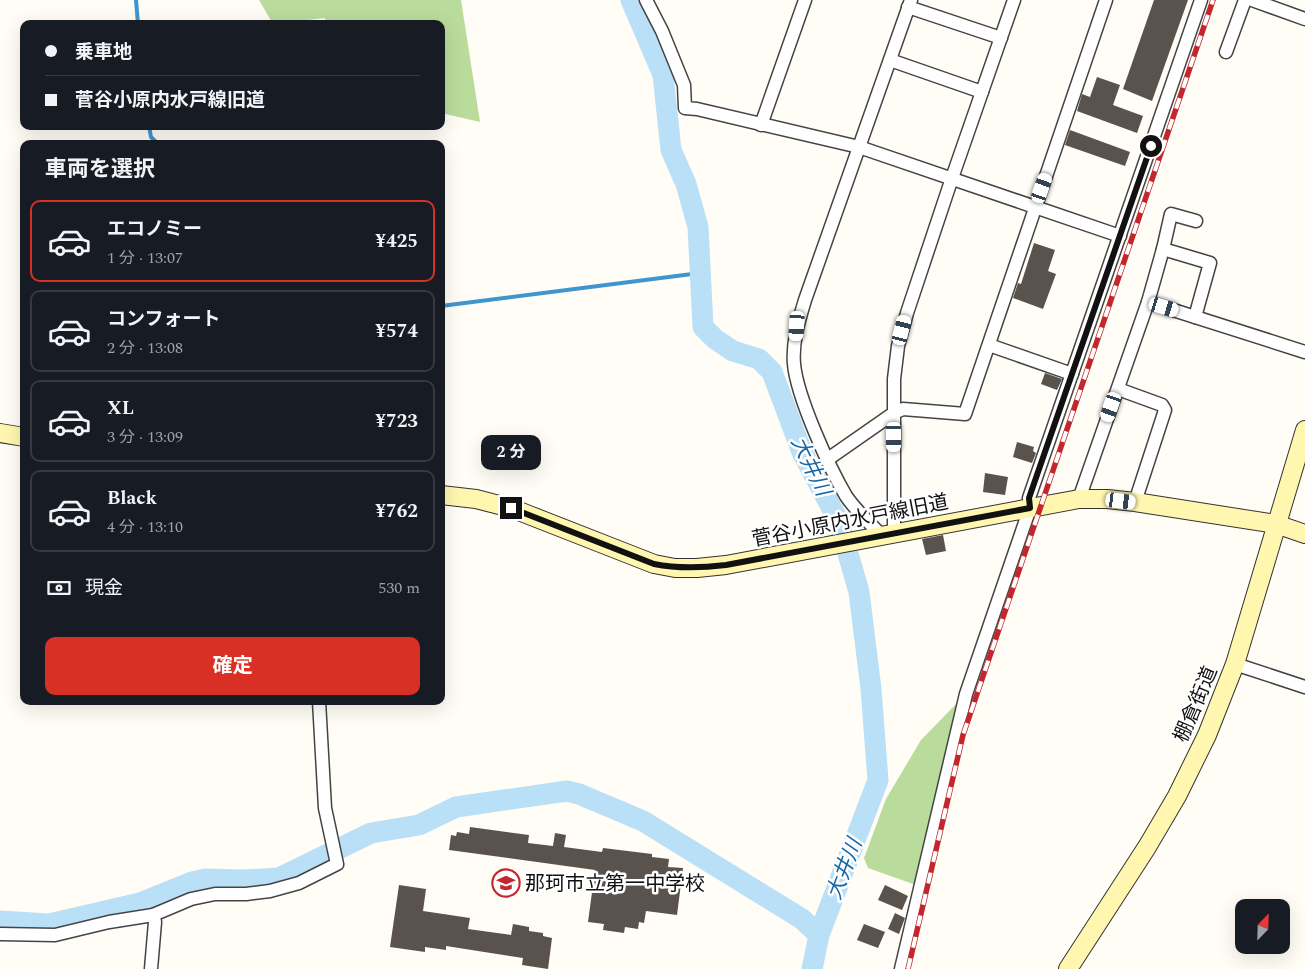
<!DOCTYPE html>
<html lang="ja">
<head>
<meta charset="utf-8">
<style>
	:root { --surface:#171b24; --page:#20242c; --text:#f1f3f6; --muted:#9ea1a6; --line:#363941; --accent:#d93025 }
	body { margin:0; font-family:Spectral,"Noto Sans JP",serif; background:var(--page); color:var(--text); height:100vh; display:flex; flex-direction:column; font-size:19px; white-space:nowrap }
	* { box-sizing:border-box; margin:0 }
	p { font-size:16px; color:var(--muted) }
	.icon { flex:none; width:28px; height:28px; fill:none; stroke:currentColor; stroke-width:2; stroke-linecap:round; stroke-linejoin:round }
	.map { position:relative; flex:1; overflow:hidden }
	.panel { position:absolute; left:20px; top:140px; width:425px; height:565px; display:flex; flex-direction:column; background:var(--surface); border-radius:10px; box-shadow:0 5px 20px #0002 }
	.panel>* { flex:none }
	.guide { position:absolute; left:20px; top:20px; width:425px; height:110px; border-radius:10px; box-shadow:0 5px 20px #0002; display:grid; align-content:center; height:110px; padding:0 25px; background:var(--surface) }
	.needle { width:32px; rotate:23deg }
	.tools { position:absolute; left:1235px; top:899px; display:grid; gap:10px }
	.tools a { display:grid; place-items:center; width:55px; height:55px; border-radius:10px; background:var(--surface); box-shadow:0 5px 20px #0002; font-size:25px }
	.end { position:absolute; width:22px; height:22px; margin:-11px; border:6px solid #111; background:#fff; box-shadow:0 0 0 2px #fff }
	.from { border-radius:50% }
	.bubble { position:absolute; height:35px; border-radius:10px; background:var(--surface); box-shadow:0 5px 20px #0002; font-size:16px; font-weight:700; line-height:35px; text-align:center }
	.car { position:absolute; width:15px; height:30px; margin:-15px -8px; border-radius:6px; box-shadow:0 0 4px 1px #0007; background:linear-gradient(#fff 24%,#345 0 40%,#fff 0 76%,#345 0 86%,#fff 0) }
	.guide b { display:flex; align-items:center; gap:18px; height:48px; font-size:19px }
	.guide b+b { border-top:1px solid var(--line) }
	.guide i { width:12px; height:12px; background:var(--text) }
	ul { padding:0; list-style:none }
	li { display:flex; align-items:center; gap:15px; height:82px; margin:0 10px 8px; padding:0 15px; border:2px solid var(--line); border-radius:10px }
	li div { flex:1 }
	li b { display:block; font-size:19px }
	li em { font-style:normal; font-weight:700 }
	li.selected { border-color:var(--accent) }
	li>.icon { width:45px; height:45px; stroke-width:1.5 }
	h2 { padding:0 25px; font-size:22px; line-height:60px }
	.pay { display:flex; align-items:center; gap:12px; height:55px; padding:0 25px; font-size:19px }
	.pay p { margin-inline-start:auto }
	.button { display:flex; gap:10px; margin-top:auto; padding:10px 25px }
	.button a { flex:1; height:58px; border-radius:10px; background:var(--accent); color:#fff; font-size:20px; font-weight:700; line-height:58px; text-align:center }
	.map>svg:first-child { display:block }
	.forest { fill:#b9dc9c }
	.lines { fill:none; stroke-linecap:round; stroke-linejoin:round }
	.stream { stroke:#3f96cf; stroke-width:4 }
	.river { stroke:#b9e0f7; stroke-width:21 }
	.building { fill:#5a524d }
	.street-casing { stroke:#444; stroke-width:15 }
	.secondary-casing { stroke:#333; stroke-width:20 }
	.street { stroke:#fff; stroke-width:12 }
	.secondary { stroke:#fff6b0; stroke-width:18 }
	.rail-casing { stroke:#c4262e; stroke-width:5.5 }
	.rail { stroke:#fff; stroke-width:4; stroke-dasharray:11; stroke-linecap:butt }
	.route { stroke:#111; stroke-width:6 }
	.labels { text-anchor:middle; stroke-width:5; stroke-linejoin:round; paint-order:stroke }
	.street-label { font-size:20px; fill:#111; stroke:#fff }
	.poi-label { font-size:20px; fill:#111; stroke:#fff; text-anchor:start }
	.water-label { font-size:21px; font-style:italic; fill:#1768a6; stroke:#fff }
</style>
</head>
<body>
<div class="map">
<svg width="1305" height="969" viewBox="0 0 1305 969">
	<rect width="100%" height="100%" fill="#fffdf5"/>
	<g class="forest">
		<polygon points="259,0 461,0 480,122 441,113 441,24 326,24 325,18 273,24"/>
		<polygon points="959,701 916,885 868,868 864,858 886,799 921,740"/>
	</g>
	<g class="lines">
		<g class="stream">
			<polyline points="136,0 138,24"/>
			<polyline points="149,126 151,137 158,144"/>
			<polyline points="441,306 700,273"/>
		</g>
		<g class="river">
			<polyline points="631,0 663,75 671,150 686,184 698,227 703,327 715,339 733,351 759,359 772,372 802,452 839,522 859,592 871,689 878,780 819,935 812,969"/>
			<polyline points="0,921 49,924 140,903 192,882 205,879 244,880 279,878 371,833 419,825 456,807 567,791 579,794 643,821 802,919 819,935"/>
		</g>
	</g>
	<g class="building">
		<polygon points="1154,0 1188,0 1152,101 1123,89"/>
		<polygon points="1097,77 1120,85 1113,105 1143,116 1137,133 1077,111 1082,94 1090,97"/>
		<polygon points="1070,130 1130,152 1125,166 1065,145"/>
		<polygon points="1034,243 1055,250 1048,271 1056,274 1043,309 1013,298 1018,283 1021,284"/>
		<polygon points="1045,373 1062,379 1057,390 1041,384"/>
		<polygon points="1017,442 1034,447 1033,451 1036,453 1032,463 1013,457"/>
		<polygon points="985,473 1008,477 1005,495 983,492"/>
		<polygon points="943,535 946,551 926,555 922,539"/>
		<polygon points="470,827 529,835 528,843 553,846 555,833 566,835 564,847 602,852 603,848 652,854 652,857 669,859 668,867 683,868 677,915 646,911 644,923 639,922 638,929 625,927 624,933 603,930 604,924 588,922 595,870 449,850 451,835 456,836 457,832 469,834"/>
		<polygon points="399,885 426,889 423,911 470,918 468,929 511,935 513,924 529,927 529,931 543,933 543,936 552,938 548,969 522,965 523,958 446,946 446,950 425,947 425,952 390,947"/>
		<polygon points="885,885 908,896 902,910 878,900"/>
		<polygon points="895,913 905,918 899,934 888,929"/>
		<polygon points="864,924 885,932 878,948 857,940"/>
	</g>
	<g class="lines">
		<g class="street-casing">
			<g id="street">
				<polyline points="646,0 662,31 684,85 685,108 697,109 859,147 1120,236"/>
				<polyline points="1252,0 1305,19"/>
				<polyline points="908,7 1001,38"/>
				<polyline points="1226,52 1245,0"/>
				<polyline points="890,60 982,92"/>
				<polyline points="761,125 805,0"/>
				<polyline points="1163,249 1171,214 1196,221"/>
				<polyline points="1148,302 1305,352"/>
				<polyline points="989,345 1072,374"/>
				<polyline points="1118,389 1162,405 1165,410 1135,502"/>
				<polyline points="828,459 894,413 903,409 965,414 1106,0"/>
				<polyline points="1079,499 1148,302 1163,249 1210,263 1195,317"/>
				<polyline points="894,533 894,379 898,346 907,313 952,178 1014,0"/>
				<path d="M882,536C870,523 856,511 846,496C829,467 797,397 794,364C792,342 799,320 805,300L911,0"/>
				<polyline points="1235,664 1305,687"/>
				<polyline points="0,934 55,935 109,922 153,915 191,899 215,894 246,894 270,891 299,883 337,864 325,808 319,701"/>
				<polyline points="151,969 155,922 153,915"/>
				<polyline points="901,969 966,694 1030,508 1029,498 1201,0"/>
			</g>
		</g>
		<g class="secondary-casing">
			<g id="secondary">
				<polyline points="0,433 24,437"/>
				<polyline points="441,495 476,499 511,508 654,564 675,568 697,568 726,565 1079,499 1107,499 1135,502 1276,524 1305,534"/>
				<polyline points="1068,969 1147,847 1177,796 1207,735 1235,664 1305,430"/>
			</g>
		</g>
		<use href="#street" class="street"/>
		<use href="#secondary" class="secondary"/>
		<g class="rail-casing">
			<polyline id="rail" points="908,969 963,735 1213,0"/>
		</g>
		<use href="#rail" class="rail"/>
	</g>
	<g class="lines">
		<path class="route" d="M511,508L654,564C679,569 701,568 726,565L1030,508L1029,498L1151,146"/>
	</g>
	<defs>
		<g id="school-ring" transform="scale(1.4375)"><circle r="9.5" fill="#fff" stroke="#c4262e" stroke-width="1.5"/><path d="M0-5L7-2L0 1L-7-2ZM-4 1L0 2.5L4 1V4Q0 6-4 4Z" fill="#c4262e"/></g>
	</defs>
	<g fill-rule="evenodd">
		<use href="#school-ring" x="506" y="883"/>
	</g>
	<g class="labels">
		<g class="street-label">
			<text transform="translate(850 520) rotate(-11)" y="7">菅谷小原内水戸線旧道</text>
			<text transform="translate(1195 704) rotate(-67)" y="7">棚倉街道</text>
		</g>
		<g class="poi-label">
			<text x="525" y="890">那珂市立第一中学校</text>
		</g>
		<g class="water-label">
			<text transform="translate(811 466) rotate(64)" y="7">大井川</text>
			<text transform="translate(844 869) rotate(-69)" y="7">大井川</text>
		</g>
	</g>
</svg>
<div class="tools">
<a><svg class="needle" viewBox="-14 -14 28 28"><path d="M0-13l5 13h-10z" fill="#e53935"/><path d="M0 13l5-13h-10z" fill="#9ea1a6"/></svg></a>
</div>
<i class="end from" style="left:1151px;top:146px"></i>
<i class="end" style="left:511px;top:508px"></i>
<div class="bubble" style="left:481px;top:435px;width:60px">2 分</div>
<i class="car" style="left:1042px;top:188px;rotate:19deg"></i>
<i class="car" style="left:1164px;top:307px;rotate:107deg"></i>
<i class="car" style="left:797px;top:326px;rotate:184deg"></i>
<i class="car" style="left:902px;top:330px;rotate:14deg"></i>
<i class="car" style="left:1111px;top:407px;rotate:199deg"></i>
<i class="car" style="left:894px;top:437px;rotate:180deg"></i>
<i class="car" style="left:1121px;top:501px;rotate:97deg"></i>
<div class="guide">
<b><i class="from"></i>乗車地</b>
<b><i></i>菅谷小原内水戸線旧道</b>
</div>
<section class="panel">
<h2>車両を選択</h2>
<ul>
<li class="selected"><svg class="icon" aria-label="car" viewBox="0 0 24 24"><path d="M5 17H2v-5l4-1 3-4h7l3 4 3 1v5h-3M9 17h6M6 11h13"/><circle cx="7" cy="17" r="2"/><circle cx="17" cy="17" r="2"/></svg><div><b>エコノミー</b><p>1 分 · 13:07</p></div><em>¥425</em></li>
<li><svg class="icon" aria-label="car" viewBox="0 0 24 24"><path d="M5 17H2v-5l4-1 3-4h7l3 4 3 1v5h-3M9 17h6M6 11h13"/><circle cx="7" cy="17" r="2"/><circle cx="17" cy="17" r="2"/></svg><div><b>コンフォート</b><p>2 分 · 13:08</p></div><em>¥574</em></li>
<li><svg class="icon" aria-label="car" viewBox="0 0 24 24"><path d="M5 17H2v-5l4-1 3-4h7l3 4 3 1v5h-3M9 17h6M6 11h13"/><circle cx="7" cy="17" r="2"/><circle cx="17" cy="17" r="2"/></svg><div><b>XL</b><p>3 分 · 13:09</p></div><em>¥723</em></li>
<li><svg class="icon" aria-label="car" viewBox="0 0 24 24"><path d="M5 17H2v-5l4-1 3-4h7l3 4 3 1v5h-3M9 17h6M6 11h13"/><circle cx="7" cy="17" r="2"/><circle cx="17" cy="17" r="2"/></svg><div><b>Black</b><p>4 分 · 13:10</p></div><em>¥762</em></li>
</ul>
<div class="pay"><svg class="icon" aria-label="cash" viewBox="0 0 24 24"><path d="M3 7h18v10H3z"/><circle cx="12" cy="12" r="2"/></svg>現金<p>530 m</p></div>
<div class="button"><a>確定</a></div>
</section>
</div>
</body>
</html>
